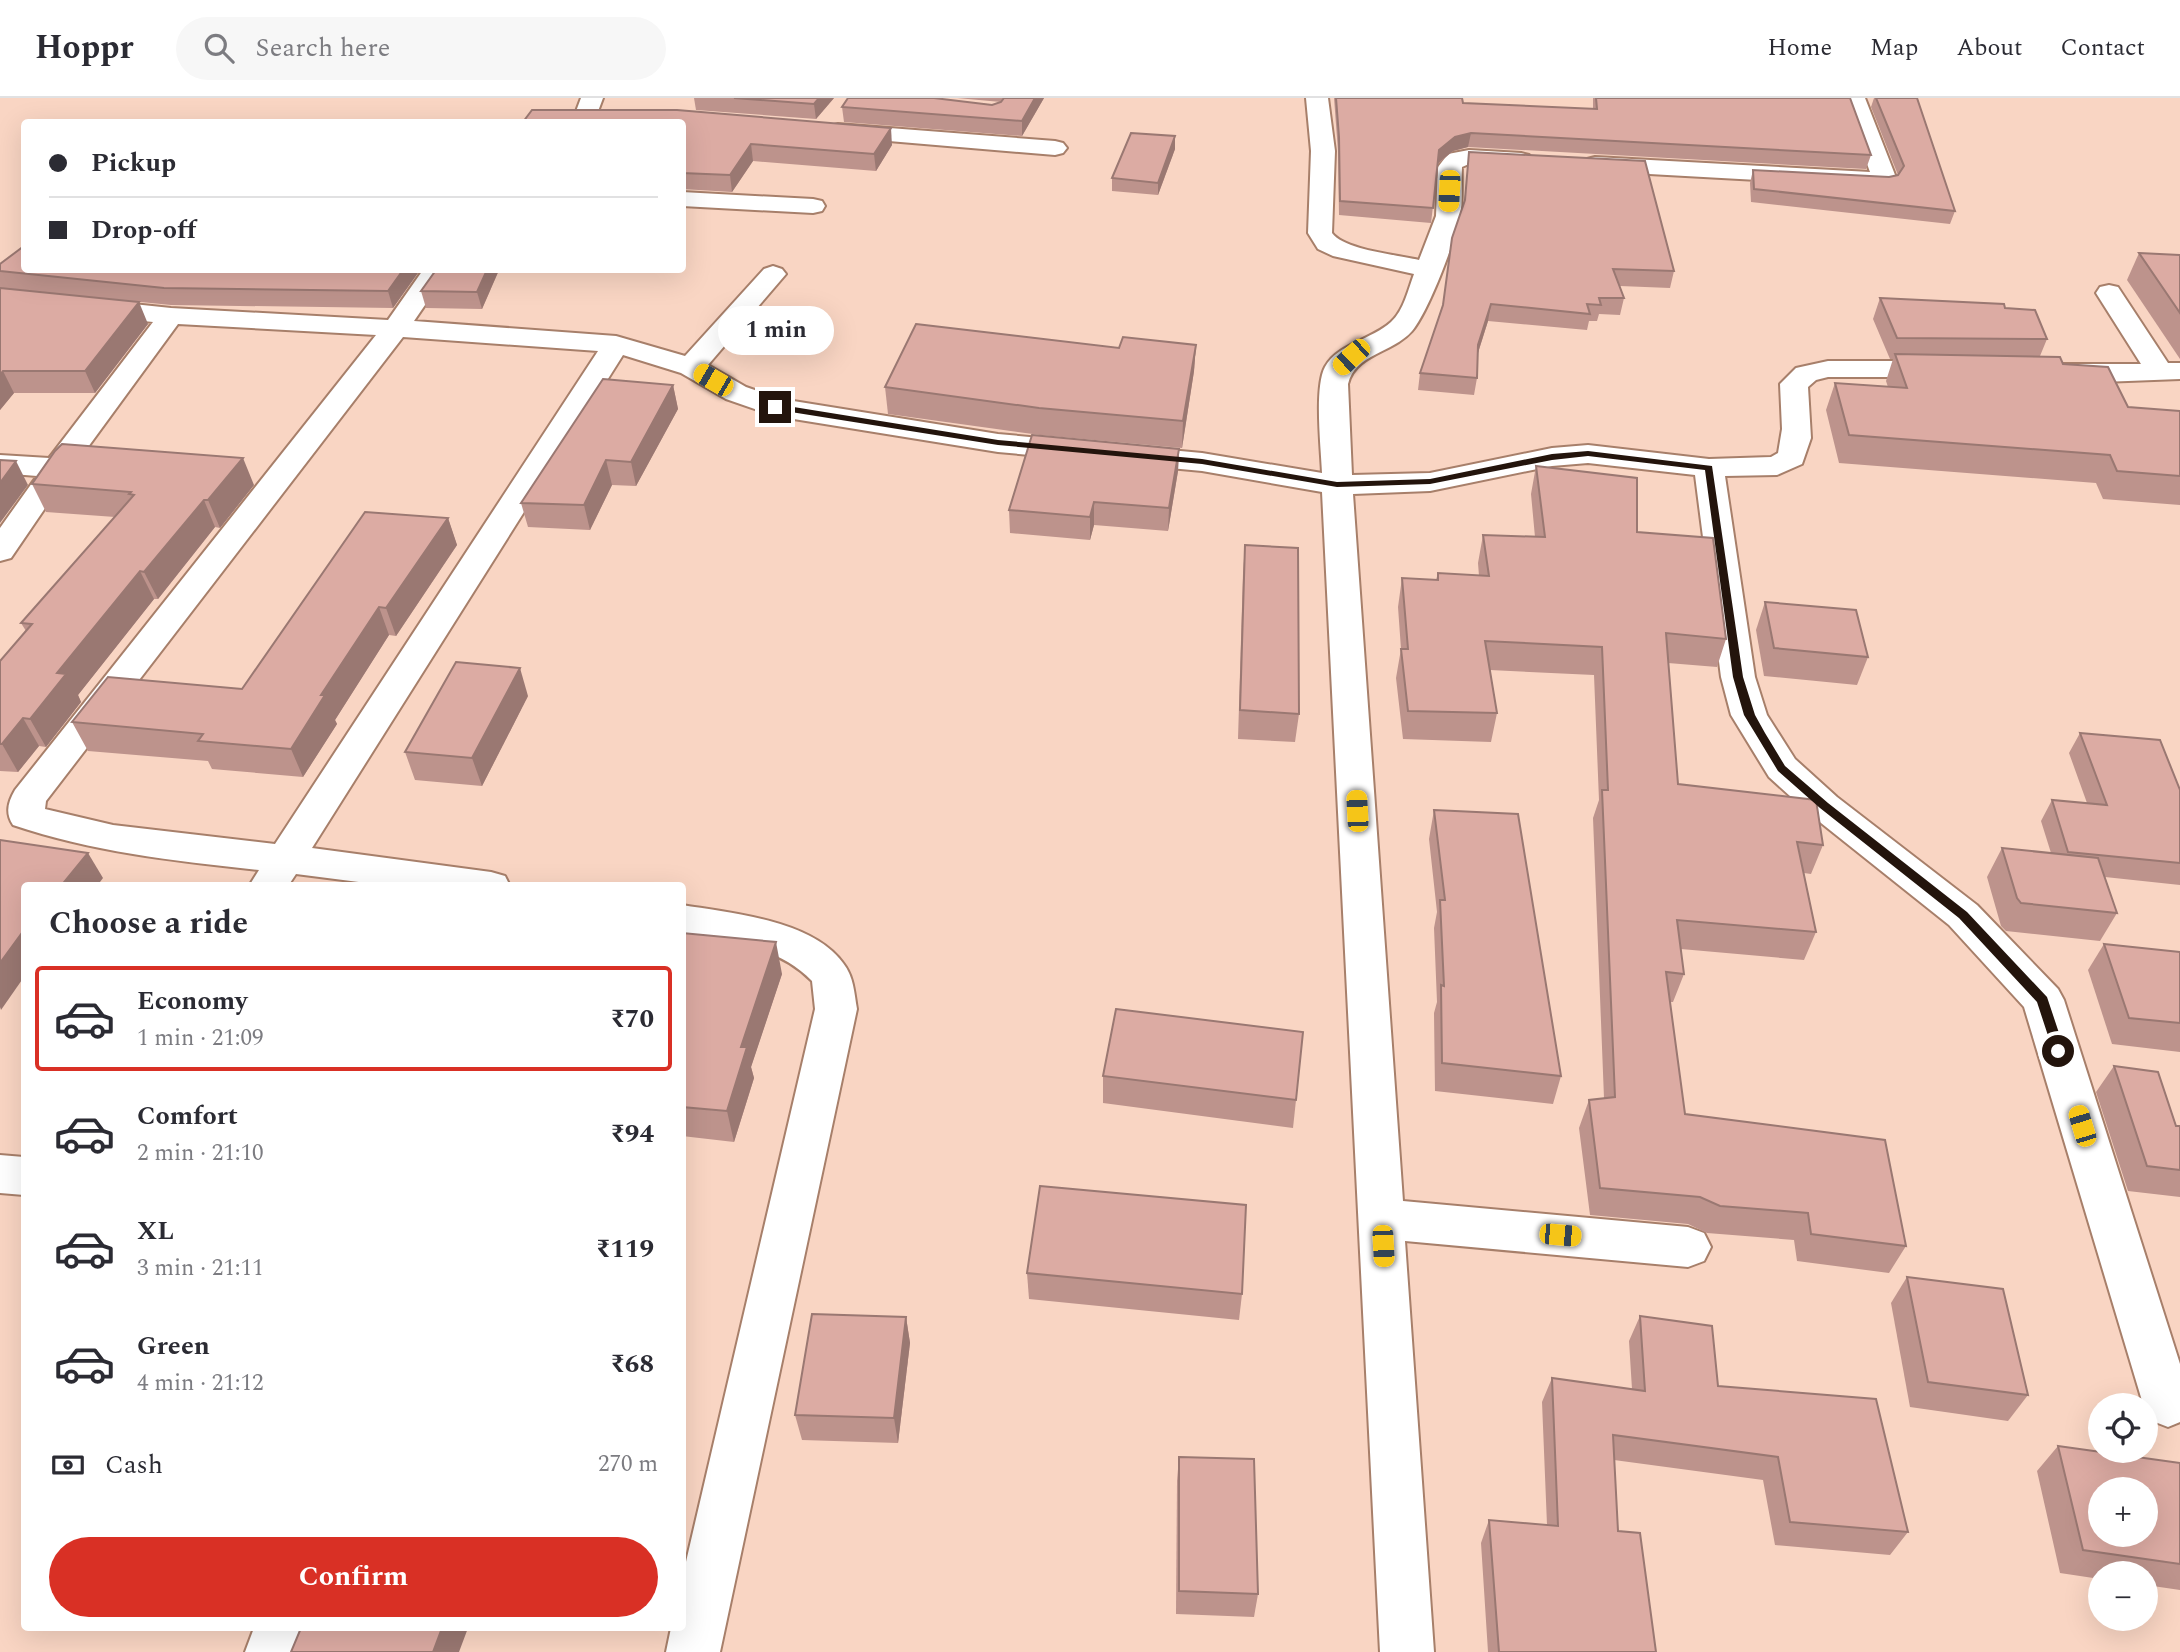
<!DOCTYPE html>
<html lang="en">
<head>
<meta charset="utf-8">
<style>
	:root { --surface:#fff; --page:#f7f7f7; --text:#2b2b33; --muted:#7c7c81; --line:#e1e1e2; --accent:#d93025 }
	body { margin:0; font-family:Spectral,serif; background:var(--page); color:var(--text); height:100vh; display:flex; flex-direction:column; font-size:26px; white-space:nowrap }
	* { box-sizing:border-box; margin:0 }
	p { font-size:23px; color:var(--muted) }
	.icon { flex:none; width:38px; height:38px; fill:none; stroke:currentColor; stroke-width:2; stroke-linecap:round; stroke-linejoin:round }
	.map { position:relative; flex:1; overflow:hidden }
	.details { position:absolute; left:21px; top:784px; width:665px; height:749px; display:flex; flex-direction:column; background:var(--surface); border-radius:7px; box-shadow:0 7px 28px #0002 }
	.details>* { flex:none }
	.guide { position:absolute; left:21px; top:21px; width:665px; height:154px; border-radius:7px; box-shadow:0 7px 28px #0002; display:grid; align-content:center; height:154px; padding:0 28px; background:var(--surface) }
	.controls { position:absolute; left:2088px; top:1295px; display:grid; gap:14px }
	.controls a { display:grid; place-items:center; width:70px; height:70px; border-radius:50%; background:var(--surface); box-shadow:0 7px 28px #0002; font-size:35px }
	.end { position:absolute; width:32px; height:32px; margin:-16px; border:9px solid #23140c; background:#fff; box-shadow:0 0 0 4px #fff }
	.from { border-radius:50% }
	.bubble { position:absolute; height:49px; border-radius:24px; background:var(--surface); box-shadow:0 7px 28px #0002; font-size:23px; font-weight:700; line-height:49px; text-align:center }
	.car { position:absolute; width:21px; height:42px; margin:-21px -10px; border-radius:9px; box-shadow:0 0 5px 2px #0007; background:linear-gradient(#f5c518 24%,#345 0 40%,#f5c518 0 76%,#345 0 86%,#f5c518 0) }
	.guide b { display:flex; align-items:center; gap:24px; height:66px; font-size:26px }
	.guide b+b { border-top:2px solid var(--line) }
	.guide i { width:18px; height:18px; background:var(--text) }
	ul { padding:0; list-style:none }
	li { display:flex; align-items:center; gap:21px; height:105px; margin:0 14px 10px; padding:0 14px; border:4px solid transparent; border-radius:7px }
	li div { flex:1 }
	li b { display:block; font-size:26px }
	li em { font-style:normal; font-weight:700 }
	li.active { border-color:var(--accent) }
	li>.icon { width:63px; height:63px; stroke-width:1.5 }
	h2 { padding:0 28px; font-size:32px; line-height:84px }
	.pay { display:flex; align-items:center; gap:18px; height:77px; padding:0 28px; font-size:26px }
	.pay p { margin-inline-start:auto }
	.cta { display:flex; gap:14px; margin-top:auto; padding:14px 28px }
	.cta a { flex:1; height:80px; border-radius:42px; background:var(--accent); color:#fff; font-size:28px; font-weight:700; line-height:80px; text-align:center }
	header { display:flex; align-items:center; gap:42px; box-sizing:border-box; height:98px; padding:0 35px; background:var(--surface); border-bottom:2px solid var(--line) }
	header strong { font-size:33px }
	nav { display:flex; gap:38px; margin-inline-start:auto; font-size:24px }
	.search { width:490px; height:63px; background:var(--page); display:flex; align-items:center; gap:18px; box-sizing:border-box; padding:0 24px; border-radius:38px; color:var(--muted); font-size:26px }
	.map>svg:first-child { display:block }
	.lines { fill:none; stroke-linecap:round; stroke-linejoin:round }
	.minor-casing { stroke:#a77f6a; stroke-width:4 }
	.minor { fill:#fff; fill-rule:evenodd }
	.wall { fill:#bd938c }
	.shaded-wall { fill:#9a7872 }
	.building { fill:#dcaba3; stroke:#9a7872; stroke-width:2; fill-rule:evenodd }
	.route { fill:#23140c }
</style>
</head>
<body>
<header>
<strong>Hoppr</strong>
<div class="search"><svg class="icon" aria-label="search" viewBox="0 0 24 24"><circle cx="10" cy="10" r="6"/><path d="M15 15l6 6"/></svg>Search here</div>
<nav><a>Home</a><a>Map</a><a>About</a><a>Contact</a></nav>
</header>
<div class="map">
<svg width="2180" height="1554" viewBox="0 0 2180 1554">
	<rect width="100%" height="100%" fill="#f9d5c3"/>
	<g class="lines">
		<g class="minor-casing">
			<g id="minor">
				<polygon points="581,0 603,0 594,24 572,24"/>
				<path d="M1306,0H1328L1335,53L1332,135C1344,152 1399,157 1419,162L1436,118L1438,69L1448,56L1469,52L1521,55L1529,57L1533,62L1529,67L1521,69L1469,66L1462,69C1461,85 1463,103 1460,118C1455,144 1428,214 1412,233C1393,255 1355,256 1348,286L1352,377L1430,375L1552,350L1588,347L1709,361L1771,359L1778,355L1782,331L1780,286L1796,270L1828,263H1942L1952,265L1956,271L1952,277L1942,279H1828L1816,282L1808,289L1811,340L1802,366L1777,377L1725,378L1755,579L1767,617L1795,661L1837,699L1977,807L2058,891L2064,902L2180,1266V1324L2168,1329L2150,1322L2143,1306L2024,909L1949,827L1811,717L1769,679L1731,617L1721,579L1695,377L1588,365L1552,368L1430,393L1353,396L1403,1103L1688,1129L1704,1135L1711,1149L1704,1163L1688,1169L1405,1143L1434,1554H1380L1322,394L1202,373L998,354L775,318L726,301L681,275L623,257L312,750L491,774L505,778L510,788H390L296,776L288,788H249L259,772C175,763 93,754 13,727C5,715 8,704 15,692L376,237L178,226L69,375L11,460L0,463V430L37,378L0,375V357L49,360L153,224L0,208V192L171,210L388,222L423,172H449L414,223L616,238L685,258L764,171L773,168L782,171L786,176L708,267L746,289L781,301L998,336L1202,355L1322,375C1321,350 1314,289 1325,269C1337,246 1373,241 1391,224C1404,212 1408,192 1414,176L1333,158L1318,151L1308,135L1311,53ZM403,239L598,253L275,746L113,727L45,711L46,703Z"/>
				<polygon points="1843,0 1865,0 1897,82 1893,87 1885,89 1595,73 1587,71 1583,66 1587,61 1595,59 1870,74"/>
				<polygon points="838,26 1055,43 1063,45 1067,50 1063,55 1055,57 830,38 827,33 830,28"/>
				<polygon points="682,94 813,101 822,103 825,108 822,113 813,115 682,108"/>
				<polygon points="2109,187 2118,189 2168,265 2180,265 2180,281 2102,284 2048,280 2044,274 2048,268 2058,266 2141,266 2096,195 2100,189"/>
				<path d="M682,807C731,815 812,822 843,865C854,879 854,894 857,911L720,1554H666L671,1530H682V1481L815,911L812,883C777,847 729,844 682,836Z"/>
				<polygon points="0,1057 24,1059 24,1097 0,1095"/>
				<polygon points="254,1530 308,1530 299,1554 245,1554"/>
			</g>
		</g>
		<use href="#minor" class="minor"/>
	</g>
	<g class="wall">
		<polygon points="694,0 834,0 816,21 696,12"/>
		<polygon points="957,0 1044,0 1022,38 844,24 842,9 992,7 1001,4"/>
		<polygon points="1334,0 1462,0 1463,5 1593,11 1593,0 1850,0 1871,57 1866,71 1468,49 1453,53 1438,66 1431,125 1339,117 1338,53"/>
		<polygon points="1874,0 1917,0 1955,113 1950,126 1751,104 1750,85 1753,72 1889,79 1898,77 1871,9"/>
		<polygon points="682,24 892,47 876,73 753,63 732,94 682,91"/>
		<polygon points="1175,38 1175,51 1158,97 1112,93 1112,80"/>
		<polygon points="1469,54 1674,173 1670,190 1620,188 1624,200 1620,217 1599,216 1597,223 1589,223 1587,232 1488,223 1478,255 1477,280 1474,297 1418,292 1420,275 1442,209 1464,107"/>
		<polygon points="2139,155 2180,157 2180,261 2127,182"/>
		<polygon points="0,166 420,172 393,210 171,207 0,190"/>
		<polygon points="436,172 499,172 482,211 426,210 421,193"/>
		<polygon points="0,190 148,226 95,295 14,295 0,312"/>
		<polygon points="1880,200 2005,210 2047,241 2040,258 2063,266 2128,309 2180,313 2180,407 2103,401 2096,385 1839,365 1826,312 1835,285 1888,289 1886,283 1893,261 1890,261 1873,221"/>
		<polygon points="1196,247 1194,273 1182,350 1040,337 888,316 885,289 1119,250"/>
		<polygon points="673,287 678,311 636,388 612,387 590,432 528,429 521,405"/>
		<polygon points="1179,351 1178,373 1168,433 1094,427 1090,442 1010,435 1009,412"/>
		<polygon points="1536,368 1637,434 1726,541 1717,569 1668,565 1678,686 1823,747 1811,776 1804,775 1816,834 1804,862 1681,851 1684,876 1673,904 1670,904 1685,1016 1906,1148 1889,1175 1797,1163 1794,1142 1707,1135 1688,1126 1590,1117 1579,1030 1589,1002 1604,1000 1593,720 1599,702 1594,577 1490,572 1497,615 1491,644 1403,641 1396,580 1401,551 1398,509 1402,480 1436,482 1438,475 1479,478 1478,465 1483,437 1535,439 1531,396"/>
		<polygon points="32,386 254,387 220,430 215,429 158,501 154,501 78,597 81,604 46,649 39,648 18,674 0,673 0,563 26,533 21,525 115,419 46,414"/>
		<polygon points="448,420 457,447 396,538 389,537 335,622 337,626 303,679 212,671 208,663 88,653 72,624 242,591"/>
		<polygon points="1245,447 1299,616 1295,644 1238,641 1243,475"/>
		<polygon points="1765,504 1868,559 1857,587 1764,578 1756,532"/>
		<polygon points="528,598 482,688 415,682 405,654"/>
		<polygon points="2080,635 2180,692 2180,787 2105,779 2117,815 2100,843 2006,833 2001,828 1987,779 2002,750 2051,755 2041,723 2052,702 2087,705 2069,655"/>
		<polygon points="1434,712 1561,978 1553,1006 1435,993 1434,915 1437,904 1434,830 1437,814 1429,741"/>
		<polygon points="682,835 782,876 751,969 754,980 734,1044 682,1038"/>
		<polygon points="2104,846 2180,854 2180,954 2112,946 2088,872"/>
		<polygon points="2114,968 2176,1028 2180,1028 2180,1099 2128,1093 2096,994"/>
		<polygon points="1103,978 1296,1002 1293,1030 1103,1005"/>
		<polygon points="1027,1175 1242,1196 1239,1222 1029,1201"/>
		<polygon points="1907,1179 2028,1297 2008,1323 1910,1309 1891,1205"/>
		<polygon points="1640,1218 1718,1288 1908,1434 1890,1457 1775,1447 1763,1382 1614,1362 1618,1433 1656,1554 1488,1554 1481,1445 1489,1422 1547,1427 1542,1304 1552,1280 1632,1291 1629,1243"/>
		<polygon points="906,1219 910,1245 898,1345 802,1342 795,1317"/>
		<polygon points="2058,1348 2180,1365 2180,1492 2146,1487 2146,1475 2100,1475 2100,1481 2060,1475 2037,1373"/>
		<polygon points="1179,1359 1258,1496 1254,1519 1176,1516 1177,1383"/>
	</g>
	<g class="shaded-wall">
		<polygon points="819,0 834,0 816,21 814,6"/>
		<polygon points="1035,0 1044,0 1022,38 1022,23"/>
		<polygon points="891,30 892,47 876,73 874,56"/>
		<polygon points="1471,35 1468,49 1453,53 1437,66 1439,52 1455,39"/>
		<polygon points="1175,38 1175,51 1158,97 1158,85"/>
		<polygon points="751,46 753,63 732,94 730,77"/>
		<polygon points="403,172 420,172 393,210 388,193"/>
		<polygon points="487,172 499,172 482,211 477,194"/>
		<polygon points="139,204 148,226 95,295 85,273"/>
		<polygon points="1491,206 1488,223 1475,264 1478,247"/>
		<polygon points="1196,247 1194,273 1182,350 1183,323"/>
		<polygon points="3,273 14,295 0,312 0,277"/>
		<polygon points="673,287 678,311 636,388 631,364"/>
		<polygon points="1179,351 1178,373 1168,433 1169,410"/>
		<polygon points="243,360 254,387 220,430 208,402"/>
		<polygon points="606,362 612,387 590,432 584,407"/>
		<polygon points="16,363 28,387 0,425 0,385"/>
		<polygon points="204,402 215,429 158,501 144,474"/>
		<polygon points="1094,404 1094,427 1090,442 1090,419"/>
		<polygon points="448,420 457,447 396,538 386,510"/>
		<polygon points="140,473 154,501 78,597 81,604 46,649 30,621 57,575"/>
		<polygon points="379,509 389,537 335,622 337,626 303,679 291,651 321,597"/>
		<polygon points="520,570 528,598 482,688 472,660"/>
		<polygon points="23,620 39,648 18,674 2,646"/>
		<polygon points="88,755 103,780 97,788 61,788"/>
		<polygon points="24,832 24,879 1,912 0,909 0,865"/>
		<polygon points="776,844 782,876 751,969 754,980 734,1044 727,1013 741,949"/>
		<polygon points="906,1219 910,1245 898,1345 894,1320"/>
		<polygon points="442,1530 468,1530 459,1554 433,1554"/>
	</g>
	<g class="building">
		<polygon points="734,0 819,0 814,6"/>
		<polygon points="848,0 934,0 992,7 1001,4 1004,0 1035,0 1022,23 842,9"/>
		<polygon points="1336,0 1462,0 1463,5 1597,11 1596,0 1850,0 1871,57 1471,35 1455,39 1439,52 1433,110 1340,103 1339,39"/>
		<polygon points="1876,0 1917,0 1955,113 1754,91 1753,72 1889,79 1898,77 1904,68"/>
		<polygon points="532,12 677,12 891,30 874,56 751,46 730,77 682,75 682,24 523,24"/>
		<polygon points="1131,35 1175,38 1158,85 1112,80"/>
		<polygon points="1469,54 1645,63 1674,173 1613,171 1624,200 1599,200 1601,207 1587,206 1590,216 1491,206 1478,247 1477,280 1420,275 1443,207 1452,140 1465,102"/>
		<polygon points="24,148 24,172 403,172 388,193 164,190 0,173 0,166"/>
		<polygon points="2139,155 2180,157 2180,215"/>
		<polygon points="436,172 487,172 477,194 421,193"/>
		<polygon points="0,190 139,204 85,273 3,273 0,277"/>
		<polygon points="1880,200 2004,206 2005,210 2035,212 2047,241 1897,240"/>
		<polygon points="916,226 1119,250 1123,239 1196,247 1183,323 1039,310 885,289"/>
		<polygon points="1895,256 2060,259 2063,266 2108,269 2128,309 2180,313 2180,378 2117,373 2110,357 1849,337 1835,285 1907,290"/>
		<polygon points="603,281 673,287 631,364 606,362 584,407 521,405"/>
		<polygon points="1032,337 1179,351 1169,410 1094,404 1090,419 1009,412"/>
		<polygon points="62,346 243,360 208,402 204,402 144,474 140,473 57,575 66,576 30,621 23,620 2,646 0,646 0,563 32,526 21,525 134,397 129,396 131,394 32,386 55,353"/>
		<polygon points="0,362 16,363 0,385"/>
		<polygon points="1536,368 1637,380 1637,434 1713,440 1726,541 1666,535 1678,686 1816,702 1823,747 1797,744 1816,834 1677,822 1684,876 1666,874 1685,1016 1885,1042 1906,1148 1811,1136 1808,1115 1720,1108 1700,1099 1600,1090 1589,1002 1615,999 1602,692 1608,692 1602,549 1485,543 1497,615 1408,613 1401,551 1408,551 1402,480 1438,482 1438,475 1489,478 1483,437 1545,439"/>
		<polygon points="365,414 448,420 386,510 379,509 321,597 325,597 291,651 198,643 203,636 72,624 108,579 242,591"/>
		<polygon points="1245,447 1298,450 1299,616 1240,612"/>
		<polygon points="1765,504 1856,512 1868,559 1774,550"/>
		<polygon points="456,564 520,570 472,660 405,654"/>
		<polygon points="2080,635 2160,642 2180,692 2180,765 2068,754 2052,702 2107,707"/>
		<polygon points="1434,712 1518,716 1561,978 1442,965 1441,887 1444,888 1440,802 1445,802"/>
		<polygon points="0,742 88,755 61,788 24,788 24,832 0,865"/>
		<polygon points="2002,750 2098,760 2117,815 2021,805 2017,800"/>
		<polygon points="682,835 776,844 741,949 747,949 727,1013 682,1009"/>
		<polygon points="2104,846 2180,854 2180,925 2129,920"/>
		<polygon points="1116,911 1303,934 1296,1002 1103,978"/>
		<polygon points="2114,968 2158,974 2176,1028 2180,1028 2180,1072 2147,1068"/>
		<polygon points="1040,1088 1246,1107 1242,1196 1027,1175"/>
		<polygon points="1907,1179 2003,1191 2028,1297 1928,1284"/>
		<polygon points="812,1216 906,1219 894,1320 795,1317"/>
		<polygon points="1640,1218 1712,1228 1718,1288 1876,1301 1908,1434 1790,1424 1778,1359 1613,1337 1618,1433 1640,1435 1656,1554 1499,1554 1489,1422 1558,1428 1552,1280 1645,1293"/>
		<path d="M2058,1348L2180,1365V1466L2083,1452ZM2100,1391H2146V1437H2100Z"/>
		<polygon points="1179,1359 1254,1361 1258,1496 1179,1493"/>
		<polygon points="301,1530 442,1530 433,1554 291,1554"/>
	</g>
	<polygon class="route" points="775,306 998,342 1202,361 1337,384 1430,381 1552,356 1588,353 1712,368 1743,579 1755,617 1765,635 1785,668 1828,705 1967,814 2047,899 2065,953 2058,957 2054,956 2037,904 1959,820 1820,710 1778,673 1755,635 1744,617 1733,579 1705,372 1588,358 1552,362 1430,386 1337,389 1202,366 998,347 772,311"/>
</svg>
<div class="controls">
<a><svg class="icon" aria-label="locate" viewBox="0 0 24 24"><circle cx="12" cy="12" r="6"/><path d="M12 2v4M12 18v4M2 12h4M18 12h4"/></svg></a>
<a>+</a>
<a>−</a>
</div>
<i class="end from" style="left:2058px;top:953px"></i>
<i class="end" style="left:775px;top:309px"></i>
<div class="bubble" style="left:718px;top:208px;width:116px">1 min</div>
<i class="car" style="left:1449px;top:93px;rotate:183deg"></i>
<i class="car" style="left:1351px;top:259px;rotate:227deg"></i>
<i class="car" style="left:713px;top:282px;rotate:300deg"></i>
<i class="car" style="left:1357px;top:713px;rotate:357deg"></i>
<i class="car" style="left:2082px;top:1028px;rotate:343deg"></i>
<i class="car" style="left:1560px;top:1137px;rotate:95deg"></i>
<i class="car" style="left:1383px;top:1148px;rotate:177deg"></i>
<div class="guide">
<b><i class="from"></i>Pickup</b>
<b><i></i>Drop-off</b>
</div>
<section class="details">
<h2>Choose a ride</h2>
<ul>
<li class="active"><svg class="icon" aria-label="car" viewBox="0 0 24 24"><path d="M5 17H2v-5l4-1 3-4h7l3 4 3 1v5h-3M9 17h6M6 11h13"/><circle cx="7" cy="17" r="2"/><circle cx="17" cy="17" r="2"/></svg><div><b>Economy</b><p>1 min · 21:09</p></div><em>₹70</em></li>
<li><svg class="icon" aria-label="car" viewBox="0 0 24 24"><path d="M5 17H2v-5l4-1 3-4h7l3 4 3 1v5h-3M9 17h6M6 11h13"/><circle cx="7" cy="17" r="2"/><circle cx="17" cy="17" r="2"/></svg><div><b>Comfort</b><p>2 min · 21:10</p></div><em>₹94</em></li>
<li><svg class="icon" aria-label="car" viewBox="0 0 24 24"><path d="M5 17H2v-5l4-1 3-4h7l3 4 3 1v5h-3M9 17h6M6 11h13"/><circle cx="7" cy="17" r="2"/><circle cx="17" cy="17" r="2"/></svg><div><b>XL</b><p>3 min · 21:11</p></div><em>₹119</em></li>
<li><svg class="icon" aria-label="car" viewBox="0 0 24 24"><path d="M5 17H2v-5l4-1 3-4h7l3 4 3 1v5h-3M9 17h6M6 11h13"/><circle cx="7" cy="17" r="2"/><circle cx="17" cy="17" r="2"/></svg><div><b>Green</b><p>4 min · 21:12</p></div><em>₹68</em></li>
</ul>
<div class="pay"><svg class="icon" aria-label="cash" viewBox="0 0 24 24"><path d="M3 7h18v10H3z"/><circle cx="12" cy="12" r="2"/></svg>Cash<p>270 m</p></div>
<div class="cta"><a>Confirm</a></div>
</section>
</div>
</body>
</html>
